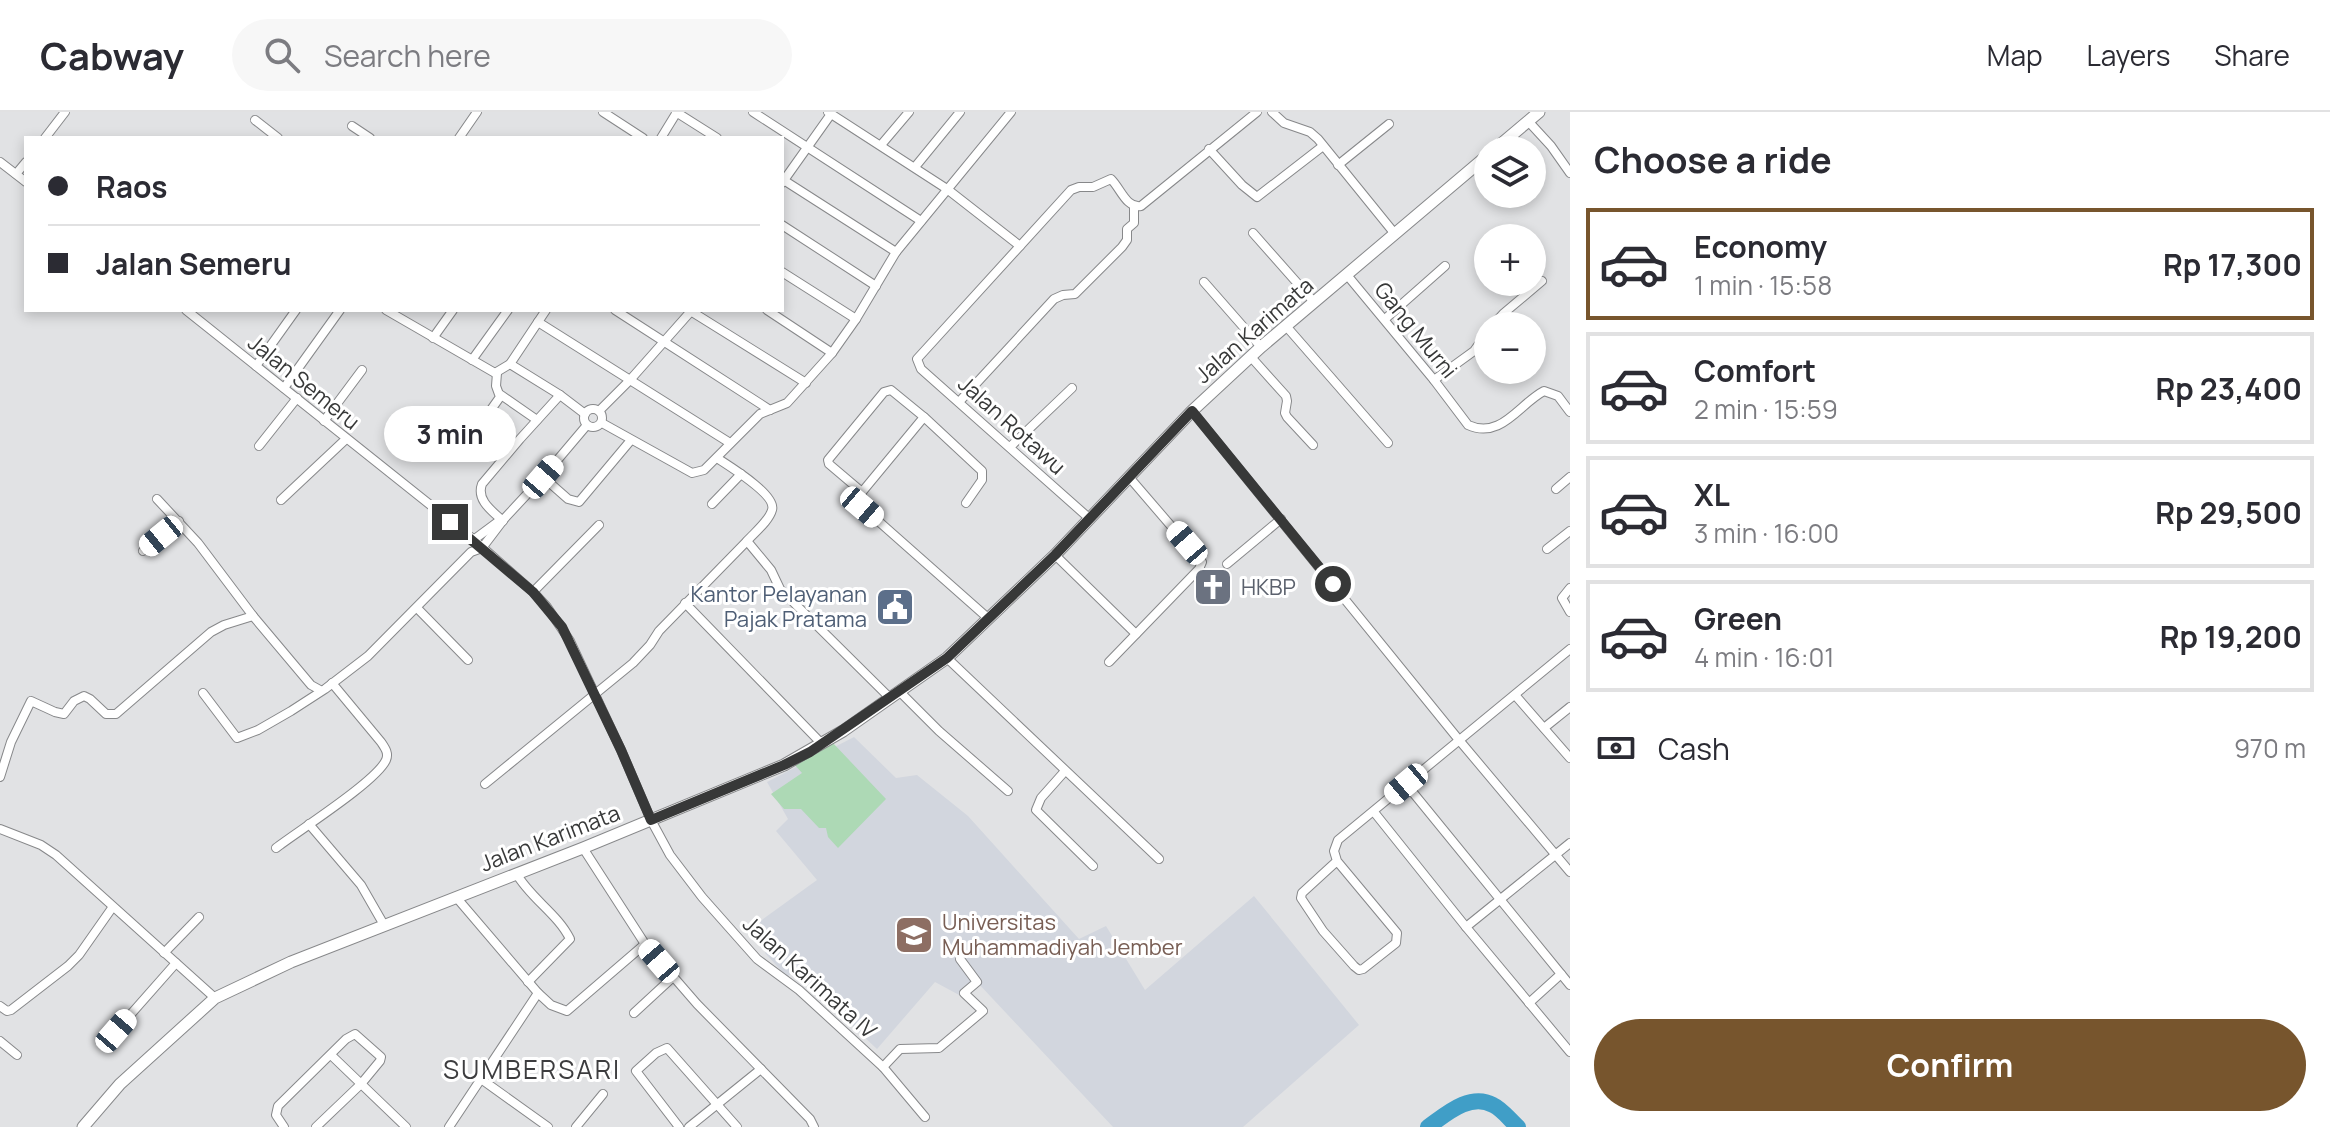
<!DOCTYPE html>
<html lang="en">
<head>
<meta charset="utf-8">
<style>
	:root { --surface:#fff; --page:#f7f7f7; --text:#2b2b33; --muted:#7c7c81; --line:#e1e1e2; --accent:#77552d }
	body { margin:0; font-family:Manrope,sans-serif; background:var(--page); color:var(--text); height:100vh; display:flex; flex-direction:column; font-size:30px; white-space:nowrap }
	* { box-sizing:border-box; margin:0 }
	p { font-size:26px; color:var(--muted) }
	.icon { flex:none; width:44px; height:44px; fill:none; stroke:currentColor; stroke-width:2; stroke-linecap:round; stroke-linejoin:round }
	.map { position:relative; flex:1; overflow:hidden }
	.side { display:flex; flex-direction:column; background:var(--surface); width:760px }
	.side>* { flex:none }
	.banner { position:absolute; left:24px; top:24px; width:760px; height:176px; border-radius:0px; box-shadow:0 4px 12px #0003; display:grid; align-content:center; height:176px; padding:0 24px; background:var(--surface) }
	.buttons { position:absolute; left:1474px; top:24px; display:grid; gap:16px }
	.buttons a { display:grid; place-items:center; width:72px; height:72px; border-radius:50%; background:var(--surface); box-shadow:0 4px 12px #0003; font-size:40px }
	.end { position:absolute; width:36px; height:36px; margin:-18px; border:10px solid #373838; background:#fff; box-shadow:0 0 0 4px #fff }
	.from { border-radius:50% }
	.bubble { position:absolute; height:56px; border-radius:28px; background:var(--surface); box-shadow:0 4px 12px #0003; font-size:26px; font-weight:700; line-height:56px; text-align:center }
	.car { position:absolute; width:24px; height:48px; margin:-24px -12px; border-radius:10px; box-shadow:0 0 6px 2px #0007; background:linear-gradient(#fff 24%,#345 0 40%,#fff 0 76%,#345 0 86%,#fff 0) }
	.banner b { display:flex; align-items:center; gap:28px; height:76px; font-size:30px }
	.banner b+b { border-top:2px solid var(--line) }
	.banner i { width:20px; height:20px; background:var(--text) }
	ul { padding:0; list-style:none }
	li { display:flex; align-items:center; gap:24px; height:112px; margin:0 16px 12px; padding:0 8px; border:4px solid var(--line); border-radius:0px }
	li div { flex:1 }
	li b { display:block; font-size:30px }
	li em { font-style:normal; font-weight:700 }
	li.selected { border-color:var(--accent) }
	li>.icon { width:72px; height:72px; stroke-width:1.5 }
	h2 { padding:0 24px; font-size:36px; line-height:96px }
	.pay { display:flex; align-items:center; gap:20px; height:88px; padding:0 24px; font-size:30px }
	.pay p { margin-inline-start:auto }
	.primary-button { display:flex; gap:16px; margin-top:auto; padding:16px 24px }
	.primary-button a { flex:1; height:92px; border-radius:48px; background:var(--accent); color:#fff; font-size:32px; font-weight:700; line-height:92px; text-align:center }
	header { display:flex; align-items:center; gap:48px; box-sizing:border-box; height:112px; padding:0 40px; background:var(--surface); border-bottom:2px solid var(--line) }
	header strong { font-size:38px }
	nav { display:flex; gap:44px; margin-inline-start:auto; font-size:28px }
	.search { width:560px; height:72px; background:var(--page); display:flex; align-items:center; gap:20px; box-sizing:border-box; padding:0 28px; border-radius:44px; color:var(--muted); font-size:30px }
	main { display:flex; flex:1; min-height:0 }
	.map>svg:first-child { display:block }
	.built { fill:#d2d6de }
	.green { fill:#add9b5 }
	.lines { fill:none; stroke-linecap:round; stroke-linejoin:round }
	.river { stroke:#409ec7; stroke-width:16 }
	.street-casing { stroke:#87888a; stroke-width:10 }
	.secondary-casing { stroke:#87888a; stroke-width:13 }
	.street { stroke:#fff; stroke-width:8 }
	.secondary { stroke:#fff; stroke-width:11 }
	.route { stroke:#373838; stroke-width:10 }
	.labels { text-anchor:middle; stroke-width:6; stroke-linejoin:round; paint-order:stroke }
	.street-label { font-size:22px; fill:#373838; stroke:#fff }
	.worship-label { font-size:22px; fill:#5b616d; stroke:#fff; text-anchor:start }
	.service-label { font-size:22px; fill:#4e5e75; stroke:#fff; text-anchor:end }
	.education-label { font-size:22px; fill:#785e54; stroke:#fff; text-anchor:start }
	.quarter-label { font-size:26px; letter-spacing:2px; fill:#3d3d3f; stroke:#fff }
</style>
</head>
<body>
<header>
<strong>Cabway</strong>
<div class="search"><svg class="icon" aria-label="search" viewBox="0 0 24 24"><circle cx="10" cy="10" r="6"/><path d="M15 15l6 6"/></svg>Search here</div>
<nav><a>Map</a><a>Layers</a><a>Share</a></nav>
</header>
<main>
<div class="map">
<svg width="1570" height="1015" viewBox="0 0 1570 1015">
	<rect width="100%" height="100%" fill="#e1e2e4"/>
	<polygon class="built" points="854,625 896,666 917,663 968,704 1079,827 1106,814 1145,878 1254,784 1359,913 1243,1015 1113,1015 977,870 961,884 935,870 877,937 794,859 787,865 765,841 769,837 748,818 817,768 776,719 788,707 767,670"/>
	<polygon class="green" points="832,630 886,687 838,736 828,725 826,716 819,716 801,697 784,697 771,682 802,661 794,652"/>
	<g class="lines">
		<path class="river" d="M1428,1015C1445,1003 1470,980 1493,993C1502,997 1510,1008 1518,1015"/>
		<g class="street-casing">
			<g id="street">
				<polyline points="603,0 643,26"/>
				<polyline points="676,0 717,26"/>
				<polyline points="753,0 921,109"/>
				<polyline points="828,0 947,77 1020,134"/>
				<polyline points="1272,0 1284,11 1310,20 1318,27 1395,122"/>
				<polyline points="255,8 278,26"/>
				<polyline points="1528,9 1551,34 1570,61"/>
				<polyline points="352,14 370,26"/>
				<polyline points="45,26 65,0"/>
				<polyline points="459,26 477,0"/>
				<polyline points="661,26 677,0"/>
				<polyline points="881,33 909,0"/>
				<polyline points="1209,37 1242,73 1257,85 1323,34"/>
				<polyline points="0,50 26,70"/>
				<polyline points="1338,53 1389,12"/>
				<polyline points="915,55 960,0"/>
				<polyline points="16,62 26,50"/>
				<polyline points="782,67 896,140"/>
				<polyline points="782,71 831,2"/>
				<polyline points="782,113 876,174"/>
				<polyline points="1253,121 1314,190"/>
				<polyline points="782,160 856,207"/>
				<path d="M1347,163L1434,268L1468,313C1501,328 1519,292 1544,279L1558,284L1570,300"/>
				<polyline points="1204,170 1261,235"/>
				<polyline points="186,198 473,427 533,480 547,495 570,529 621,638 651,708 670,743 702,785 757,847 799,878 883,955 925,1005"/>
				<polyline points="386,198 495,261 510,252 546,198"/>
				<polyline points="615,198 770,298"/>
				<polyline points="689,198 806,271"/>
				<polyline points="767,198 832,241"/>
				<polyline points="1385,207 1445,154"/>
				<polyline points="538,210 730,331"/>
				<polyline points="1286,214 1388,331"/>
				<polyline points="1492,214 1504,201 1542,169"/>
				<polyline points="433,226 453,198"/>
				<polyline points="1251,245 1286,284 1287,289 1285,301 1287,305 1313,333"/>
				<polyline points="472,248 508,198"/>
				<polyline points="510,252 560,283 585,302"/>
				<polyline points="256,254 296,198"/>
				<polyline points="1434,268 1474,239 1488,219"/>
				<polyline points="284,276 340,198"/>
				<polyline points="501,283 537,308"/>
				<polyline points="959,290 1054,187 1063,183 1075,182 1122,135 1127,128 1127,117 1134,111 1134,95"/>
				<circle cx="593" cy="306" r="9"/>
				<polyline points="599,299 630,268 692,198"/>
				<polyline points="1192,299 1459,628 1570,760"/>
				<polyline points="924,305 862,380 859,392 989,507"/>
				<polyline points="324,309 362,258"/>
				<polyline points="602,311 692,361 704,358 760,302 787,291 832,241 856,207 896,140 1011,0"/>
				<polyline points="478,316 500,285 496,274 497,261"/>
				<polyline points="259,334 297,286"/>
				<polyline points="1010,335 1072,276"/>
				<path d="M717,346C729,354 777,383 772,398C769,409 755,420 747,429L771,458L780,477L890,586"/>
				<polyline points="543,365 568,387 579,390 631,328"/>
				<polyline points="1556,377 1570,365"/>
				<polyline points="862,380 829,352 828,348 884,280 891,278 924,305 982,359 982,368 966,391"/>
				<polyline points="157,387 198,431 253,504 311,573 320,578"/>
				<polyline points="281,388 346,327"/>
				<polyline points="712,392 741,362"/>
				<path d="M1090,407L921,257L917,247L1071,78L1079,75H1093L1111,67C1121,77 1126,96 1141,94L1257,0"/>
				<path d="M503,409C492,399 476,388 482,372L520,327L560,283"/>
				<polyline points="472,429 499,409"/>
				<polyline points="1547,437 1570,419"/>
				<polyline points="143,439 179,409"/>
				<polyline points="1055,443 1136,522"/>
				<polyline points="1227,452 1281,407"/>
				<polyline points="1570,476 1562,486 1570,500"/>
				<polyline points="533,480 599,413"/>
				<polyline points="685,491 822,632"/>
				<polyline points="417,496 468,548"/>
				<polyline points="947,546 1159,747"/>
				<polyline points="1109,550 1199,457 1202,450 1129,365"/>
				<polyline points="899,579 939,619 1008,679"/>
				<polyline points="203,581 237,626 258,618 291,599 325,577 368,544 471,440 482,436 504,407 543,365 587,313"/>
				<polyline points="1515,583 1570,646"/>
				<polyline points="1544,616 1570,595"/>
				<polyline points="1065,659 1041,686 1036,698 1093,754"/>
				<polyline points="0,665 11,630 31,589 55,600 64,602 74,589 84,584 90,587 106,602 116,602 211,520 224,513 253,504"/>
				<polyline points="485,672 633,551 650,533 659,519 747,429"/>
				<polyline points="1406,672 1570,873"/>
				<polyline points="1374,700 1466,815 1570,940"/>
				<polyline points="309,712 361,773 384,813"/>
				<polyline points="0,717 41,733 56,743 215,886"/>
				<path d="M276,736C298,719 377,669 386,648C389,641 385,636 381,630L332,571"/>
				<polyline points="583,736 645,832 697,892 810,1007 814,1015"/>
				<polyline points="1337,749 1302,781 1301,786 1323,819 1354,854 1359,858 1363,857 1396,831 1397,821 1337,749 1334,739 1338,728 1570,537"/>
				<path d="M516,761C530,786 558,802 570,827L528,870"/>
				<polyline points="1466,815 1570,731"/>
				<polyline points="164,841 199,805"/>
				<polyline points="538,881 551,893 567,899 645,832"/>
				<polyline points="1529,891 1561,862"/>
				<polyline points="0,894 7,899 11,898 68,854 79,843 112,796"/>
				<polyline points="634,901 673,865"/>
				<polyline points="116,919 176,851"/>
				<polyline points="0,929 17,943"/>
				<polyline points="331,943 406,1015"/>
				<polyline points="883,955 900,937 939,936 983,899 964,881 977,870 960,847"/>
				<polyline points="481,967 548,1015"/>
				<polyline points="284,1015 276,1003 278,994 346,927 355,922 381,945 380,949 361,972 316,1015"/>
				<polyline points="449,1015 538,881 456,785"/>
				<polyline points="576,1015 603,982"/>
				<polyline points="679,1015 636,959 656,941 667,936 737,1015"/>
				<polyline points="689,1015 761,957"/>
			</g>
		</g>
		<g class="secondary-casing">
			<g id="secondary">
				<polyline points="1494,38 1539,0"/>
				<polyline points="83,1015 120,972 215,886 291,850 583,736 784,653 843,619 947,546 1055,443 1192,299 1261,235 1488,43"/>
			</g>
		</g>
		<use href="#street" class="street"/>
		<use href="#secondary" class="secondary"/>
	</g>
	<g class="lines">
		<polyline class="route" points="450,410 533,480 562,515 621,638 651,708 784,653 810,640 947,546 1055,443 1192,299 1333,472"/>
	</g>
	<defs>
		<g id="church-square" transform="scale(2)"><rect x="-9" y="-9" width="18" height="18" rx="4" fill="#6b7280" stroke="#fff"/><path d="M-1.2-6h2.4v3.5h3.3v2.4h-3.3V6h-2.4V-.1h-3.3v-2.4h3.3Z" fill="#fff"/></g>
		<g id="civic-square" transform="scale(2)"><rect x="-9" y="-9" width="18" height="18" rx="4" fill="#5c6f8a" stroke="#fff"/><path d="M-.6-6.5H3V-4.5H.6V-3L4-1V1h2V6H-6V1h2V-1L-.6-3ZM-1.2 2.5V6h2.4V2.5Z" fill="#fff"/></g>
		<g id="university-square" transform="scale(2)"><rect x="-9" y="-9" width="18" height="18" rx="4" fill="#8d6e63" stroke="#fff"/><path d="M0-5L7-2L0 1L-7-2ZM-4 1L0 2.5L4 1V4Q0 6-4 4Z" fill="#fff"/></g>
	</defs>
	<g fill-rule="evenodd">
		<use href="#church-square" x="1213" y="475"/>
		<use href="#civic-square" x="895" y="495"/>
		<use href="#university-square" x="914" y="823"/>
	</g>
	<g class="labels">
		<g class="street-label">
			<text transform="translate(1254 218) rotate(-41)" y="8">Jalan Karimata</text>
			<text transform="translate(1416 218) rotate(51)" y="8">Gang Murni</text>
			<text transform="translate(304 270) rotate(39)" y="8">Jalan Semeru</text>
			<text transform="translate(1012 313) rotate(42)" y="8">Jalan Rotawu</text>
			<text transform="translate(550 726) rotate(-21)" y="8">Jalan Karimata</text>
			<text transform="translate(810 865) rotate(42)" y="8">Jalan Karimata IV</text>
		</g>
		<g class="worship-label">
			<text x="1241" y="483">HKBP</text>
		</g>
		<g class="service-label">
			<text x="867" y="490">Kantor Pelayanan<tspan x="867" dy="25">Pajak Pratama</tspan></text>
		</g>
		<g class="education-label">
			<text x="942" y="818">Universitas<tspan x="942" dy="25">Muhammadiyah Jember</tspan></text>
		</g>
		<g class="quarter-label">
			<text x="532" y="967">SUMBERSARI</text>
		</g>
	</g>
</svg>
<div class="buttons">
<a><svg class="icon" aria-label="layers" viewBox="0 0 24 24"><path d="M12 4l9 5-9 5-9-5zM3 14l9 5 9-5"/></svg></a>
<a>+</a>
<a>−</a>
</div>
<i class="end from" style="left:1333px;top:472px"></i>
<i class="end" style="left:450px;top:410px"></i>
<div class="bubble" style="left:384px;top:294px;width:132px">3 min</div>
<i class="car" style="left:543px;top:365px;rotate:41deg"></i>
<i class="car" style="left:862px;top:395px;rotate:130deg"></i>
<i class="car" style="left:161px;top:424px;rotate:231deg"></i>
<i class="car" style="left:1187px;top:431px;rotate:319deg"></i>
<i class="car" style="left:1406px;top:672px;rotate:230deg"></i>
<i class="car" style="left:659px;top:849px;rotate:319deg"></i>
<i class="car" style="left:116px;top:919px;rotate:41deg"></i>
<div class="banner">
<b><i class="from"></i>Raos</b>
<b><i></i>Jalan Semeru</b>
</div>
</div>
<section class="side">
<h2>Choose a ride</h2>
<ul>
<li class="selected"><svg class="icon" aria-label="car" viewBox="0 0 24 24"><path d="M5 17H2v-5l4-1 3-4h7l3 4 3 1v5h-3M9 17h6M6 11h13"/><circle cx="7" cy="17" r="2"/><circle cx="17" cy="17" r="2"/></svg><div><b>Economy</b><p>1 min · 15:58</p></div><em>Rp 17,300</em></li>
<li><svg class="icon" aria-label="car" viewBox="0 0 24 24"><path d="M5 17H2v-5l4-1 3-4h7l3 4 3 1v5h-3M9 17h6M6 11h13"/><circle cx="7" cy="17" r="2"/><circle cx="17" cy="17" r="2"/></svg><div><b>Comfort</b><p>2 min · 15:59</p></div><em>Rp 23,400</em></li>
<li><svg class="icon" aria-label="car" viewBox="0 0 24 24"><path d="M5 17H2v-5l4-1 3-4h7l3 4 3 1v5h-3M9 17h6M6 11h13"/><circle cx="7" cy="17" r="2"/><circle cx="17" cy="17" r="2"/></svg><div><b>XL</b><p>3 min · 16:00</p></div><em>Rp 29,500</em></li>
<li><svg class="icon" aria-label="car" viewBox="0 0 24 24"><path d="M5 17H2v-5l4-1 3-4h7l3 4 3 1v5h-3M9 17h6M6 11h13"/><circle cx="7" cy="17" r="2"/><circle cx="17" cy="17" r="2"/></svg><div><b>Green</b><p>4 min · 16:01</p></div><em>Rp 19,200</em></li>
</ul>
<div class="pay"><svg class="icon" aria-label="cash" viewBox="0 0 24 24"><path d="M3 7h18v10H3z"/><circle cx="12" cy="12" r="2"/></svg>Cash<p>970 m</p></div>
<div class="primary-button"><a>Confirm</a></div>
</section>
</main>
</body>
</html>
